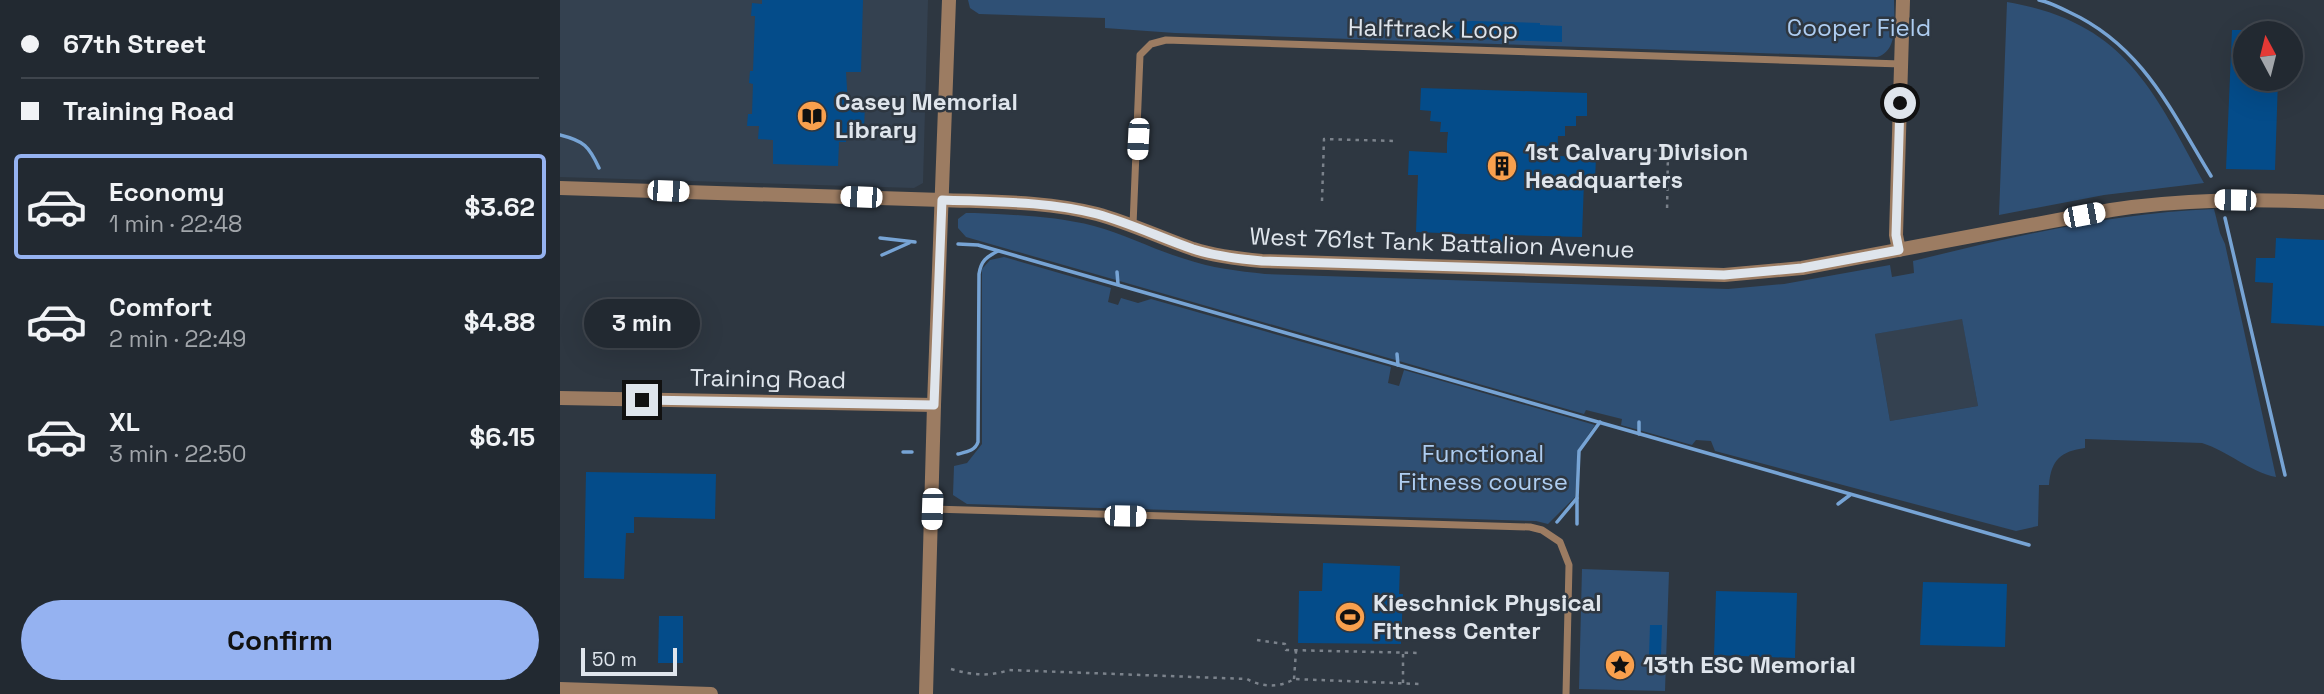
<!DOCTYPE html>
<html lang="en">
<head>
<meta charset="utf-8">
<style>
	:root { --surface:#222931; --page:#2e353d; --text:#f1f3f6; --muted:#a2a6ab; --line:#3f454d; --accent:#95b2f1 }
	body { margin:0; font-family:"Space Grotesk",sans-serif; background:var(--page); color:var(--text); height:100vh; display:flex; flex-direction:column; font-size:26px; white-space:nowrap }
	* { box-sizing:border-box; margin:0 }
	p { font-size:23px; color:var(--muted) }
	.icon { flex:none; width:38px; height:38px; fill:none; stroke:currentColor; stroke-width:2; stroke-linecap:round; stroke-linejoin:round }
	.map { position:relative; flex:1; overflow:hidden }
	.sheet { display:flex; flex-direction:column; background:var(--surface); width:560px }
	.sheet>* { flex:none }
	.banner { display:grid; align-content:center; height:154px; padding:0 21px; background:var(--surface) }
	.needle { width:46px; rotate:353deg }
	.controls { position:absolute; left:1673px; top:21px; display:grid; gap:14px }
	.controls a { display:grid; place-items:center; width:70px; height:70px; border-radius:50%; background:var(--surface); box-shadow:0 7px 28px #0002,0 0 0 2px var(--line); font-size:35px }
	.scale { position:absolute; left:21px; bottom:18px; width:96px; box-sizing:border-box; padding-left:7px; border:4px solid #dfe5ec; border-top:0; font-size:19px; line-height:24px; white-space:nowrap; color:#dfe5ec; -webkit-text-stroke:5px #2e3741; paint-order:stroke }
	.end { position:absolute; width:32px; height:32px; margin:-16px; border:9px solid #dfe5ec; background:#111; box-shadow:0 0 0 4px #111 }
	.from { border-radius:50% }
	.bubble { position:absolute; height:49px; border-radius:24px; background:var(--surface); box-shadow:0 7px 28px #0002,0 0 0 2px var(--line); font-size:23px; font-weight:600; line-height:49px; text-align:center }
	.car { position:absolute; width:21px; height:42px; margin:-21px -10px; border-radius:9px; box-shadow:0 0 5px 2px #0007; background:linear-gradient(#fff 24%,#345 0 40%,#fff 0 76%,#345 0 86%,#fff 0) }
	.banner b { display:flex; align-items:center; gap:24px; height:66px; font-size:26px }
	.banner b+b { border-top:2px solid var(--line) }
	.banner i { width:18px; height:18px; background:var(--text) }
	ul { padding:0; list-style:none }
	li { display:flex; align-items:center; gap:21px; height:105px; margin:0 14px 10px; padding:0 7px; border:4px solid transparent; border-radius:7px }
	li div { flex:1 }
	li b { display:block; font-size:26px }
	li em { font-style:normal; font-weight:600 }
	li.active { border-color:var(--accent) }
	li>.icon { width:63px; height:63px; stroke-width:1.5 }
	.action { display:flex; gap:14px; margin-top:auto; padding:14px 21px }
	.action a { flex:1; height:80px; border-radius:42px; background:var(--accent); color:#111; font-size:28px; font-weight:600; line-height:80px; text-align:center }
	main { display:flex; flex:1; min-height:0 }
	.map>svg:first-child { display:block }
	.built { fill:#344150 }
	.green { fill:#2f5075; fill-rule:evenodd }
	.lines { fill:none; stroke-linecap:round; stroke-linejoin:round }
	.stream { stroke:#77a4d5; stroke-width:3.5 }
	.building { fill:#044c8a }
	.path { stroke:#7b828b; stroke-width:2.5; stroke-dasharray:3.5 5; stroke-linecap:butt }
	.service { stroke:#9c7c62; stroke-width:7 }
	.minor { stroke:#9c7c62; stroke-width:14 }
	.tertiary { stroke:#9c7c62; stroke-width:14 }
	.route { stroke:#dfe5ec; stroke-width:9 }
	.labels { text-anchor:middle; stroke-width:5; stroke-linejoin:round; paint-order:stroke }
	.park-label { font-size:24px; fill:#aecdf1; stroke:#2e3741 }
	.street-label { font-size:24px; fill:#dfe5ec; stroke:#2e3741 }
	.poi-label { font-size:24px; font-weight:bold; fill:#dfe5ec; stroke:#2e3741; text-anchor:start }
</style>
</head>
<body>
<main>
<section class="sheet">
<div class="banner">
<b><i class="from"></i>67th Street</b>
<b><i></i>Training Road</b>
</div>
<ul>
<li class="active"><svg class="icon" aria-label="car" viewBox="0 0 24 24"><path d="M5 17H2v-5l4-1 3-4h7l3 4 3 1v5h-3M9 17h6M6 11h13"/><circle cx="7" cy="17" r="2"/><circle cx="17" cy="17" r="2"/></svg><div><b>Economy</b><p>1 min · 22:48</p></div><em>$3.62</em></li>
<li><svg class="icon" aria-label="car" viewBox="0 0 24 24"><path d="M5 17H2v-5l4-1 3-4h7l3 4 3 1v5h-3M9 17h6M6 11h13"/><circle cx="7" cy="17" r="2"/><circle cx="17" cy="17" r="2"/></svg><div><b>Comfort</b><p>2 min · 22:49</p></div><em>$4.88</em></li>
<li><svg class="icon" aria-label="car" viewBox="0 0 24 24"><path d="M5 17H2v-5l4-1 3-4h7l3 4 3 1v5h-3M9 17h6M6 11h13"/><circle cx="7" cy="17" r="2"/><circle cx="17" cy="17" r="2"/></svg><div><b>XL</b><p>3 min · 22:50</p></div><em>$6.15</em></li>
</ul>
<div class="action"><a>Confirm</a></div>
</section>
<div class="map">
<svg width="1764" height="694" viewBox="0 0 1764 694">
	<rect width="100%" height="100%" fill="#2e3741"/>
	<g class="built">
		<polygon points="0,0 368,0 363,183 354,188 0,177"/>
		<polygon points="1402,318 1418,406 1330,421 1315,334"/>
	</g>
	<g class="green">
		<path d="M408,0H1334C1334,19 1339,51 1317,57L615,33L545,28V18L419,14L410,8Z"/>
		<path d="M1447,2C1564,22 1592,88 1644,183L1544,195L1439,215Z"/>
		<path d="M1654,209L1660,233L1665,244L1716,477C1690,472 1668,451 1642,443L1525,439V448C1501,451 1491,460 1489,485H1479L1478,526L1456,531L1155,451L1151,441L1136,440L1132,445L1061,425L1062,419L1026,410L1024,414L406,237L398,228V219L406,213H415C455,215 494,216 534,226C565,234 594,250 625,259C651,268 678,271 705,274L1168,289L1224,284L1330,265L1332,277L1354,273L1353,261C1451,237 1552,213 1654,209ZM1402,319L1418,406L1330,421L1315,334Z"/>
		<polygon points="444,257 551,288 548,302 558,305 561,298 578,303 591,299 831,367 828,383 839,386 844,370 1035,425 1018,450 1015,497 988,524 976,521 407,504 393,495 394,466 407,463 422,444 422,269 430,260"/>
		<polygon points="1022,569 1109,572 1105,691 1019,689"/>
	</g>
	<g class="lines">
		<g class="stream">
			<path d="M1479,0C1489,2 1499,7 1509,12C1583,46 1611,111 1651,176"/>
			<path d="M0,135C24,141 29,146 39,168"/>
			<polyline points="1665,218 1725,475"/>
			<polyline points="320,238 355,242"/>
			<polyline points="398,244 418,245 1469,545"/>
			<polyline points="322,255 349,243"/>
			<polyline points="557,272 558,284"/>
			<polyline points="837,354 838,365"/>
			<polyline points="1079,422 1079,434"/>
			<polyline points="343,452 352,452"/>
			<path d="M398,454C406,452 415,451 418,442L419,274C421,261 426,257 438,251"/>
			<polyline points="1278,504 1290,495"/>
			<polyline points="997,522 1017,498 1019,451 1040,422"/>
			<polyline points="1017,524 1017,498"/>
		</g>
	</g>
	<g class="building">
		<polygon points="202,0 303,0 301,72 286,72 288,105 305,105 304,128 287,128 286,142 279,142 278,166 213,164 213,140 198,139 199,126 187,126 188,114 192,114 193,84 189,83 190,71 193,71 195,16 191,16 192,3 202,4"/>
		<polygon points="913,21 980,23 980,25 1002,26 1002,42 889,38 890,22"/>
		<polygon points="1672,30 1685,30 1685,79 1718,79 1715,170 1666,169"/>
		<polygon points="861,88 1027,93 1027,116 1016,116 1016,126 1005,126 1005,136 998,136 997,156 1036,157 1035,181 1024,181 1022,237 949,235 948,247 929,247 930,235 856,232 858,175 848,175 849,151 887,153 887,143 888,132 880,132 881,122 870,121 871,111 860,110"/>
		<polygon points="1716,238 1764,240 1764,326 1711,323 1713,283 1695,282 1696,258 1715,258"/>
		<polygon points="26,472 156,474 155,519 74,517 74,533 66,533 64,579 24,578"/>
		<polygon points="763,563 840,566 839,594 843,594 841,644 738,643 739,591 762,591"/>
		<polygon points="1363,582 1447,584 1445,647 1360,645"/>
		<polygon points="1156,591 1237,593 1235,658 1154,655"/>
		<polygon points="99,616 123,616 123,663 98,663"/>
		<polygon points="1090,625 1102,625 1101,655 1089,655"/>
	</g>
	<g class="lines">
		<g class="path">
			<polyline points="1051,148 1108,151 1107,213"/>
			<polyline points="762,201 764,139 835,141"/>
			<polyline points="697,640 725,644 726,650 860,653"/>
			<path d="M391,669C412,675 428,677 449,670L687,679C701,687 720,688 734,679L859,684"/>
			<polyline points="734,679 736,651"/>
			<polyline points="843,683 843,653"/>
		</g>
		<g class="service">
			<polyline points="573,225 580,55 591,44 606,40 1341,64"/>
			<polyline points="372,509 970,527 982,530 1000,542 1009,565 1006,694"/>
		</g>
		<g class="minor">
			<polyline points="0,188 382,200"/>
			<polyline points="1339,250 1336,235 1343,0"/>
			<polyline points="0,398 374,405"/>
			<polyline points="0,689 151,694"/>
		</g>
		<g class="tertiary">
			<path d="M382,200C434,202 486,201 537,214C570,223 601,238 633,249C655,256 679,259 702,261L1164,275L1242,268L1551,210C1622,199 1692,199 1764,202"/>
			<polyline points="366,694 374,405 389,0"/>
		</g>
	</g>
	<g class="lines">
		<path class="route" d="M82,400L374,405L382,200C434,202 486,201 537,214C570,223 601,238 633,249C655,256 679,259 702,261L1164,275L1242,268L1339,250L1336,235L1340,103"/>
	</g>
	<defs>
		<g id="library-disc" transform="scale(1.575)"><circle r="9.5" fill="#f9a04d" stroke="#2e3741"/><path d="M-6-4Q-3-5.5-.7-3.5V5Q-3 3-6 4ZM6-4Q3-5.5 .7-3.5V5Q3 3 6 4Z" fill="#111"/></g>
		<g id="building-disc" transform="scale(1.575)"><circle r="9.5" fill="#f9a04d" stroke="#2e3741"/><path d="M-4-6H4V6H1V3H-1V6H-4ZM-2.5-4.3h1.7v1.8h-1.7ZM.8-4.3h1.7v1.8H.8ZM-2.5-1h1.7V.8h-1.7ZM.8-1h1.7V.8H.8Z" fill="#111"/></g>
		<g id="stadium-disc" transform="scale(1.575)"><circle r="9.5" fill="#f9a04d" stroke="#2e3741"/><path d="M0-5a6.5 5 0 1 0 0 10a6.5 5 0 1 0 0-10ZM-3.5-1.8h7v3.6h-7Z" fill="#111"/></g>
		<g id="sight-disc" transform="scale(1.575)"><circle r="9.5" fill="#f9a04d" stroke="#2e3741"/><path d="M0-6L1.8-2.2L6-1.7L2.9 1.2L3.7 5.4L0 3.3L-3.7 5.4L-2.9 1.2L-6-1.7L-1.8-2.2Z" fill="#111"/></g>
	</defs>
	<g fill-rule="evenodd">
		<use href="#library-disc" x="252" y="116"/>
		<use href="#building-disc" x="942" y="166"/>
		<use href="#stadium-disc" x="790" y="617"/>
		<use href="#sight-disc" x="1060" y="665"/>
	</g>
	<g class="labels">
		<g class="park-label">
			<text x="1299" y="36">Cooper Field</text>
			<text x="923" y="462">Functional<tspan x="923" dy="28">Fitness course</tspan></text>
		</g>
		<g class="street-label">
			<text transform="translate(873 29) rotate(1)" y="8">Halftrack Loop</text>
			<text transform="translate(882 243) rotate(2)" y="8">West 761st Tank Battalion Avenue</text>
			<text transform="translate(208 379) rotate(1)" y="8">Training Road</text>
		</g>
		<g class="poi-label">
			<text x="275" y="110">Casey Memorial<tspan x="275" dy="28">Library</tspan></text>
			<text x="965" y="160">1st Calvary Division<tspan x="965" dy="28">Headquarters</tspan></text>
			<text x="813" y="611">Kieschnick Physical<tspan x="813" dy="28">Fitness Center</tspan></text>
			<text x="1083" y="673">13th ESC Memorial</text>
		</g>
	</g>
</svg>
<div class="controls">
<a><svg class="needle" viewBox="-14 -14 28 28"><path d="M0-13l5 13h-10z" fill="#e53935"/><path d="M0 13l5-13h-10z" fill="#a2a6ab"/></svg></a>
</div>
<div class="scale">50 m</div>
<i class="end from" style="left:1340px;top:103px"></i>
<i class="end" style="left:82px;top:400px"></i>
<div class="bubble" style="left:24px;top:299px;width:116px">3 min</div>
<i class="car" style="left:578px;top:139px;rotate:183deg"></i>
<i class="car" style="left:108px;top:191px;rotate:92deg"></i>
<i class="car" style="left:301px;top:197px;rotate:272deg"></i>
<i class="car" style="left:1675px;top:200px;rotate:271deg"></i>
<i class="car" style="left:1524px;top:215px;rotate:79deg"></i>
<i class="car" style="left:372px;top:509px;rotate:182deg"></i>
<i class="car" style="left:565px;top:516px;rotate:91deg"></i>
</div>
</main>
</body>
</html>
